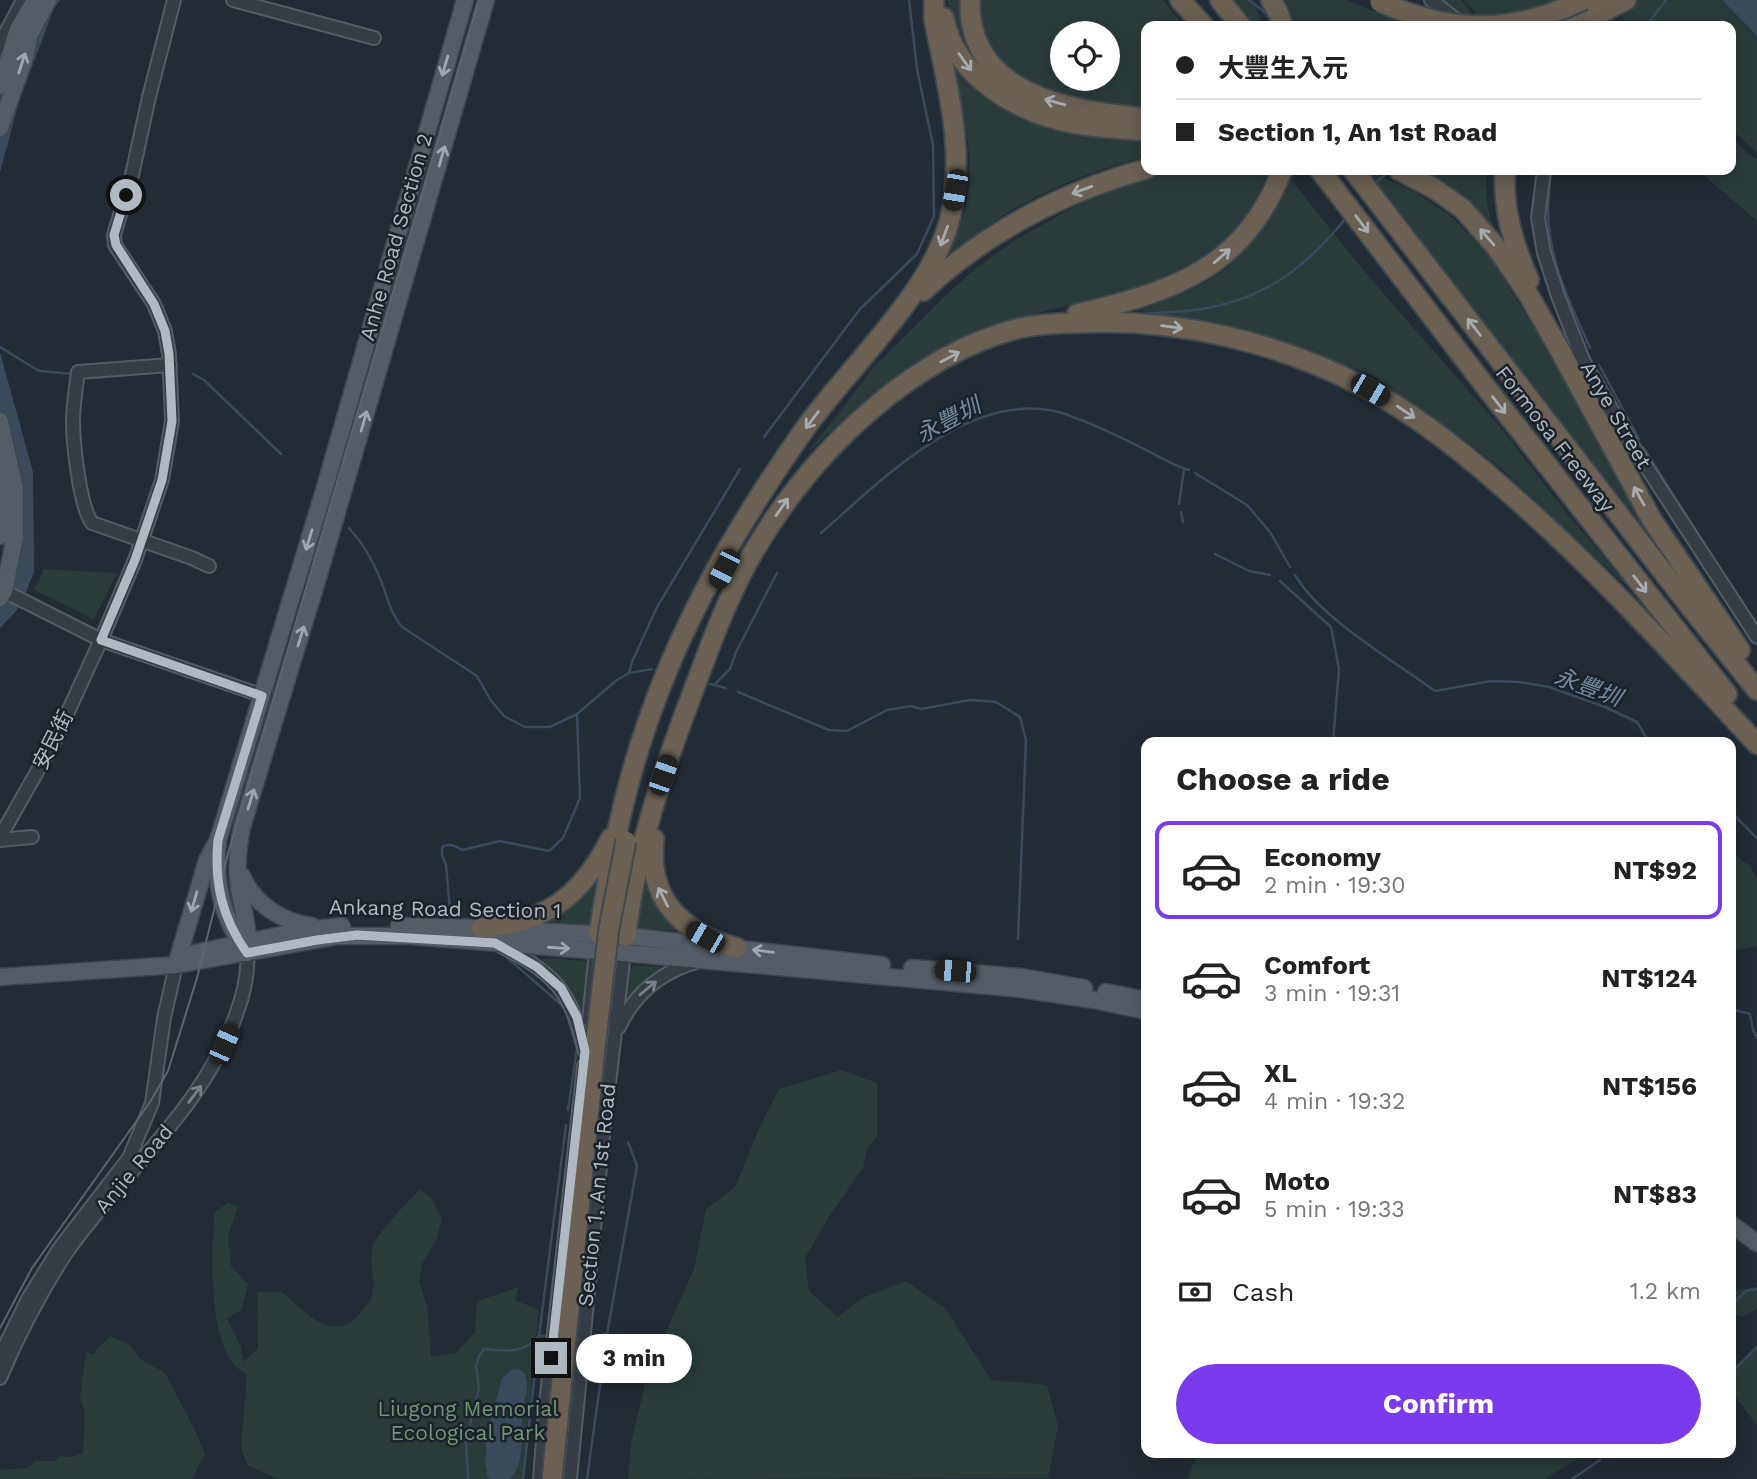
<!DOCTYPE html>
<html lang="en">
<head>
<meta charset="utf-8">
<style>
	:root { --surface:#fff; --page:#f2f2f2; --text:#222; --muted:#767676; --line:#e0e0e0; --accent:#7c3aed }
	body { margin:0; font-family:"Work Sans","Noto Sans TC",sans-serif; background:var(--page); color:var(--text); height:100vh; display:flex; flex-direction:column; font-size:26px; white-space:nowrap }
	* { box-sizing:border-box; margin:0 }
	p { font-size:23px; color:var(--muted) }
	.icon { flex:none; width:38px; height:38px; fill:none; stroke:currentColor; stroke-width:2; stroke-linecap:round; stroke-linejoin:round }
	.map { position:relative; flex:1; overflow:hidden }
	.details { position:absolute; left:1141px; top:737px; width:595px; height:721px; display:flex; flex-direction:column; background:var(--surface); border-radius:14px; box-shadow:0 4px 18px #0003 }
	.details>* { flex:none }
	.banner { position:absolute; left:1141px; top:21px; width:595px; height:154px; border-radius:14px; box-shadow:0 4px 18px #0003; display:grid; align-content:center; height:154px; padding:0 35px; background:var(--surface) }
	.controls { position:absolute; left:1050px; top:21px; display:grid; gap:14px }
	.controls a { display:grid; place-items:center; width:70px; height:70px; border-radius:50%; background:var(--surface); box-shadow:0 4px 18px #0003; font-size:35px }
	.end { position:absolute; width:32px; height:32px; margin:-16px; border:9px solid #b0b8c1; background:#111; box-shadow:0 0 0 4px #111 }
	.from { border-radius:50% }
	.bubble { position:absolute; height:49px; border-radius:24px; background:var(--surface); box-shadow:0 4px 18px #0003; font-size:23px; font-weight:700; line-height:49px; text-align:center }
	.car { position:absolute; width:21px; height:42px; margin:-21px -10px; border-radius:9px; box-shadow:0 0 5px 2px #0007; background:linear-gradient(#222 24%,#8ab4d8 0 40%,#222 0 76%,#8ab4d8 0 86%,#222 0) }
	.banner b { display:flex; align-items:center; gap:24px; height:66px; font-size:26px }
	.banner b+b { border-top:2px solid var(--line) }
	.banner i { width:18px; height:18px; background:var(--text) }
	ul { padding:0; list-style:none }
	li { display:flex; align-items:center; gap:21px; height:98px; margin:0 14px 10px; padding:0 21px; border:4px solid transparent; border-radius:14px }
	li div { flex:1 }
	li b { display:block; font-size:26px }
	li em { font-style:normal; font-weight:700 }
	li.active { border-color:var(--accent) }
	li>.icon { width:63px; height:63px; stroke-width:1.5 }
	h2 { padding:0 35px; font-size:32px; line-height:84px }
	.pay { display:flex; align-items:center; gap:18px; height:77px; padding:0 35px; font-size:26px }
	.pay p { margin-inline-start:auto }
	.primary-button { display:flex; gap:14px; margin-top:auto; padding:14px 35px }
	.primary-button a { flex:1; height:80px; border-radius:42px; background:var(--accent); color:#fff; font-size:28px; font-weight:700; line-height:80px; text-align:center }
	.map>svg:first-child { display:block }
	.green { fill:#2a3b3a; fill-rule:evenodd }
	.water { fill:#3a4a5b }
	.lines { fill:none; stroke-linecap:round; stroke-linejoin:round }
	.stream { stroke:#3a4a5b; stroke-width:2.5 }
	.minor-casing { stroke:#535b63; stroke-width:16 }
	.major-casing { stroke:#3f464e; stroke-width:19 }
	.highway-casing { stroke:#40484f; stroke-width:23 }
	.minor { stroke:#363d45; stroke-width:12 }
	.major { stroke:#545c65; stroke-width:16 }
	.highway { stroke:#6a6054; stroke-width:19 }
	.tram { stroke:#5c646e; stroke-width:2 }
	.highway-bridge-casing { stroke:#40484f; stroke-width:23; stroke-linecap:butt }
	.highway-bridge { stroke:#6a6054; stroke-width:19 }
	.oneway { stroke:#a6abb1 }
	.oneway2 { stroke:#9ea6af }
	.oneway3 { stroke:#798189 }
	.route { stroke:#b0b8c1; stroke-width:9 }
	.labels { text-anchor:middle; stroke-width:5; stroke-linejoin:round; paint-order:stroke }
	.street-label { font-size:21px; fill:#b0b8c1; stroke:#1b2229 }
	.park-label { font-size:21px; fill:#729578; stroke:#1b2229 }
	.water-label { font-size:23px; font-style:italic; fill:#758ba1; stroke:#1b2229 }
</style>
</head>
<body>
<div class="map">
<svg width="1757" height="1479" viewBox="0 0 1757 1479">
	<rect width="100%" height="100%" fill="#232b34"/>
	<g class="green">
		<path d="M947,0H958C962,34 969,47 989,75L968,54L952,20Z"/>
		<path d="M977,0H1163L1184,26H1146V109L1067,99L1011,73L991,52L982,33ZM1062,33H1108V79H1062Z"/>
		<polygon points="1232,0 1253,0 1263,26 1252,26"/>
		<polygon points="1280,0 1346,0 1409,26 1290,26"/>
		<polygon points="1432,0 1461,0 1480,23 1461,22"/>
		<polygon points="1464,0 1599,0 1620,26 1558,26 1484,22"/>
		<polygon points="1609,0 1722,0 1757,36 1757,153 1731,129 1731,26 1629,26"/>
		<path d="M953,63L991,100L1028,119L1146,138V157C1106,166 1062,183 1026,202C997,217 972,239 947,259C956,237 966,215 968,192C974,148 961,105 953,63Z"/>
		<polygon points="1731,137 1747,153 1757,159 1757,221 1698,170 1731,170"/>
		<path d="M1171,170H1268C1228,298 1074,292 970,334C904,360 855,407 805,456L874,367L945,296L975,269L1015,240L1103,191Z"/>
		<polygon points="1367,170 1415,192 1453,218 1489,256 1544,344 1648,533"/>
		<path d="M1420,170H1486L1487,203L1495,235C1472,209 1451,186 1420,170Z"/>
		<path d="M1289,177L1364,271L1501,428L1565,511L1632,591L1503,470L1465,440L1373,376L1327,358L1251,332L1138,310C1181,296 1224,280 1252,242C1267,222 1277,199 1289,177Z"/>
		<polygon points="44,569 117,573 94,619 34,590"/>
		<polygon points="1731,852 1750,866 1757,880 1757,946 1731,951"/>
		<polygon points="595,881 598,882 593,923 587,925 549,921"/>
		<polygon points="643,885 650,887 675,926 673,930 636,929"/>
		<polygon points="544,958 586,961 588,967 582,1009 577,1008 539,961"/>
		<polygon points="633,965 661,967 663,970 630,996 627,994 630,970"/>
		<polygon points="841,1070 877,1083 877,1136 867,1149 863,1168 830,1215 805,1258 809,1291 838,1317 862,1298 906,1281 946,1309 991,1380 1047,1385 1058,1426 1048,1478 628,1479 631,1443 648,1372 694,1269 706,1209 735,1187 761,1124 779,1089"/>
		<path d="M419,1190L430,1196L442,1218L437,1238L422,1264L419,1281L427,1306L431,1357L456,1353L475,1332L477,1301L519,1287L515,1300L539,1310L522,1479H278L247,1465L241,1447L247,1374C206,1359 211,1248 215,1212L228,1203L238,1206L228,1237L231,1266L248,1284L242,1309L227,1319L241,1346L243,1362L258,1348L257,1292H282C306,1312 334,1347 362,1311C364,1307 370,1302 371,1298C377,1284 369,1265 372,1250C376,1232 407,1204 419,1190Z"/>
		<polygon points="1757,1287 1757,1308 1742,1317 1731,1312 1731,1289 1735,1291"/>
		<polygon points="111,1336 131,1346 139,1358 165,1373 194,1428 205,1454 192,1479 0,1479 0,1470 27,1468 36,1461 54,1461 60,1456 72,1457 83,1453 85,1413 80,1397 86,1352 94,1354 96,1349"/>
		<polygon points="1757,1346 1757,1426 1731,1390 1731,1369 1732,1370"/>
		<polygon points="1197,1452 1586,1452 1586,1453 1545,1479 1188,1479"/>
	</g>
	<g class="water">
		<polygon points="26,0 60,0 54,8 19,102 0,172 0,78"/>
		<polygon points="1722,0 1757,0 1757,36"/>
		<polygon points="0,352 33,472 34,553 34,572 26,592 17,610 0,628 0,596 12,578 0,422"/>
		<path d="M517,1369L523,1371C532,1387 523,1398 522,1414C520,1435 526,1462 510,1479H490L488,1478L485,1464L487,1434L502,1378L511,1370Z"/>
	</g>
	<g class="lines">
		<g class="stream">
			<polyline points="1249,0 1262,10 1272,21"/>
			<polyline points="1646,26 1666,0"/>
			<path d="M1551,170C1550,184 1548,199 1548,213C1549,262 1571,305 1590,348"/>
			<polyline points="1375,184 1390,170"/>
			<path d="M1143,314C1164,312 1187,312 1208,308C1269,296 1307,266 1346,218"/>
			<polyline points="0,347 39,371 74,374"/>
			<polyline points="1599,365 1639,439"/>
			<polyline points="193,374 204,380 281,454"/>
			<polyline points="764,437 860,309 917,254 934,216 933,145 917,69 909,0"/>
			<polyline points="1643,447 1703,542"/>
			<polyline points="1195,473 1247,505 1270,532 1290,567"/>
			<polyline points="1179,504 1184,469"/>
			<polyline points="1181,512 1183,522"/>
			<path d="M349,528C362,542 372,559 379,576C387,594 389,612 402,627L477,676L490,699L504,716L525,727H550L577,714L617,680L629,673L652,669"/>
			<path d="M821,533C885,477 976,383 1068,415C1095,425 1121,437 1146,450C1160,457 1174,466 1189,470"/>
			<polyline points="1215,554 1249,571 1270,575"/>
			<path d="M1295,575C1320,618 1394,661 1435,691L1491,681L1519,682L1549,687L1605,707L1637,722L1649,742"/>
			<polyline points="1280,581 1331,627 1339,669 1333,742"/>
			<polyline points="1744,606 1757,623"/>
			<polyline points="629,673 632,662 657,607 740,469"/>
			<polyline points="710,684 726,688"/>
			<polyline points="714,685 730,669 736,652 777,573"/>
			<polyline points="738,692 829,730 847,731 887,710 911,706 921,709 970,700 996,702 1020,717 1026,740 1018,939"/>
			<polyline points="1731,812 1757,838"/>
			<path d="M464,921L450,910L446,865L442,855V847C448,843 456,846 462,850L500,841L549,851L563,838L580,798L577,714"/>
			<polyline points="503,954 565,1008 577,1049 568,1110"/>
			<polyline points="1731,1009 1750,1014 1753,1030 1757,1038"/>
			<polyline points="1731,1306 1746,1291 1757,1289"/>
			<polyline points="604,1334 607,1334 637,1166 628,1142"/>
			<polyline points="1731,1373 1757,1347"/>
			<path d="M468,1479L466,1442L479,1388L476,1366L479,1356L484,1349C505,1351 524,1354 539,1336L566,1125"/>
			<polyline points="523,1479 539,1336 549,1336"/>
			<polyline points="587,1479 607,1334"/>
			<polyline points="1572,1479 1600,1460"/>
		</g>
		<g class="minor-casing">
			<g id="minor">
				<polyline points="233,0 374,38"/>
				<polyline points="1431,0 1458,21"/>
				<polyline points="0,49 4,36 23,0"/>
				<polyline points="1544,170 1538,218 1544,253 1558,296 1583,360 1634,448 1757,637"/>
				<path d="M170,365L78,372C76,388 73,405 73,421C73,444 80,507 92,523L192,558L209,566"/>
				<polyline points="0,589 101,640 281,702"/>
				<polyline points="0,837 55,740 101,640 135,560 162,480 172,421 169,354 165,331 154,304 115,245 114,235 132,175 149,97 174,0"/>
				<polyline points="0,840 32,837"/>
				<path d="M499,945C553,972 572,991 585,1051"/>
				<polyline points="589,1020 596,951"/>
				<path d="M619,1027C635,993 661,972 696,962"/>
				<polyline points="0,1356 28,1299 59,1249 129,1158 152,1103 164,1018 176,965"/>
				<path d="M0,1378C18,1336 39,1295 64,1256C120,1174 202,1111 236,1015C243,996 249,975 247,953"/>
				<polyline points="540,1479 545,1413 584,1066"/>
				<polyline points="570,1479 603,1136 624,953"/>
			</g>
		</g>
		<g class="major-casing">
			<g id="major">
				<polyline points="0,86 18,29 35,0"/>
				<polyline points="0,128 25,57 30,34 48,0"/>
				<polyline points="0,421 15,489 15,537 4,591 0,598"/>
				<polyline points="0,465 3,517 0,536"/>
				<path d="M242,876C254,904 282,922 312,926"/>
				<polyline points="399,926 481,928 626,936 882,965"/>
				<polyline points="195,953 300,931 342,926"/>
				<path d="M247,953C222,918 214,884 218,840L325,487L465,0"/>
				<path d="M247,953C250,930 243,911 239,888C236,868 238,847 242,827L317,581L486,0"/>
				<polyline points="176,965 207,860 215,845"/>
				<polyline points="912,968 1021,977 1084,988"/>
				<polyline points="0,977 176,965 338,936 410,936 624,953 1020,989 1094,1000 1146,1011"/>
				<polyline points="1106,992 1146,1000"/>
				<polyline points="1731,1224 1757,1243"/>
			</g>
		</g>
		<g class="highway-casing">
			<g id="highway">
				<path d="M970,0C967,96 1073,111 1145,118"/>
				<polyline points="1180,0 1204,26"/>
				<polyline points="1220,0 1241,26"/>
				<polyline points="1271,0 1279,14 1282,26"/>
				<polyline points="1593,17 1626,0"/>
				<path d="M944,18C955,78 1020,114 1076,124C1099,128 1123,129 1146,131"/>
				<polyline points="1550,26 1603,0"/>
				<polyline points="1320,170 1485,386 1727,694"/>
				<polyline points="1353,170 1691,608 1757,690"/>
				<polyline points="1399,170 1435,189 1463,209 1496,247 1528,294 1557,345 1652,520 1740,650"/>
				<path d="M1505,170C1503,210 1513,244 1529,280"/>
				<path d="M923,291C986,232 1063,192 1146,169"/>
				<path d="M1077,314C1171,292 1245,269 1282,170"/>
				<path d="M654,839C647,900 682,932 737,948"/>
				<path d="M481,928C547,922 581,897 611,838"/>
				<path d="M599,934C609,866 622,798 644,733C680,623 738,524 804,430C848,368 933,291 950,218C966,151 947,85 934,19V0"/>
				<path d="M626,936C635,855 662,773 691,697C711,643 731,586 762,538C818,447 915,354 1020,328C1039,324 1059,323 1078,323C1177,318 1279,342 1366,388C1415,414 1459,449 1500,485C1593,565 1674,655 1757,744"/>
			</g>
		</g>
		<use href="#minor" class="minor"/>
		<use href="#major" class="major"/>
		<use href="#highway" class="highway"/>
		<polyline class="tram" points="0,1328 32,1268 150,1102 168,1071 197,978 229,850 479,0"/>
		<g class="highway-bridge-casing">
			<g id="highway-bridge">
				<path d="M1380,2C1454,34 1511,34 1584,0"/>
				<polyline points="552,1479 595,1048 609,928 626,841"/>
			</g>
		</g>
		<use href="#highway-bridge" class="highway-bridge"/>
	</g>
	<defs><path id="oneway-shaft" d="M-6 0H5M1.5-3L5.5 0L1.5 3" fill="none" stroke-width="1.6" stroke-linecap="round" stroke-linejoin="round" transform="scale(1.75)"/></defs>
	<g class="oneway">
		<use href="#oneway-shaft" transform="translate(965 62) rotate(54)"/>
		<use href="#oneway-shaft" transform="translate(1055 102) rotate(-164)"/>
		<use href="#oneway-shaft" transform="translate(1082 190) rotate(160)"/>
		<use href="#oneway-shaft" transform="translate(1362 224) rotate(53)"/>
		<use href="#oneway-shaft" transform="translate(944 236) rotate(110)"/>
		<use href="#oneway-shaft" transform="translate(1487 237) rotate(-131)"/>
		<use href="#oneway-shaft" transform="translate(1222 256) rotate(-41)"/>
		<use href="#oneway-shaft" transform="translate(1172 327) rotate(7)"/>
		<use href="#oneway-shaft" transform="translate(1474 327) rotate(-128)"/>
		<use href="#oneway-shaft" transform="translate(950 357) rotate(-28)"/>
		<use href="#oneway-shaft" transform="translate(1499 405) rotate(52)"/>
		<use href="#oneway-shaft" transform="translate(1406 412) rotate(34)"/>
		<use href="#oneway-shaft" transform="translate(812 420) rotate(127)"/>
		<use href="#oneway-shaft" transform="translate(1639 496) rotate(-119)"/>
		<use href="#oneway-shaft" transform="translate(782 507) rotate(-55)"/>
		<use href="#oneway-shaft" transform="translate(1640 584) rotate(52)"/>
		<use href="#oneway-shaft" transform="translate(663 897) rotate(-117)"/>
	</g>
	<g class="oneway2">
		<use href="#oneway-shaft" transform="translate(22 63) rotate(-72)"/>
		<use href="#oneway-shaft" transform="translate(445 66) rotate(106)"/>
		<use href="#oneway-shaft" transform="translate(442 156) rotate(-74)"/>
		<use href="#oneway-shaft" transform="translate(364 421) rotate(-74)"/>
		<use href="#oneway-shaft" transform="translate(309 540) rotate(107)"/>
		<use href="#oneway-shaft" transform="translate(301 636) rotate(-73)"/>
		<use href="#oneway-shaft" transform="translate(251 799) rotate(-73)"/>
		<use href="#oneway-shaft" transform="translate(194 902) rotate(106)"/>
		<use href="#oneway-shaft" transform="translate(559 948) rotate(4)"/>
		<use href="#oneway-shaft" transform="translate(763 951) rotate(-173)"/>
	</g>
	<g class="oneway3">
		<use href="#oneway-shaft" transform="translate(648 988) rotate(-40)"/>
		<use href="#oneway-shaft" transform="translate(195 1094) rotate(-53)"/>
	</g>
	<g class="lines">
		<path class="route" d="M126,195L114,235L116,245L154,304L165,331L169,354L172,421L162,480L135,560L101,640L262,696L218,840C214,883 222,918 247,953L317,940L357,935L495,943L537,967L561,988L577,1017L585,1051L551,1358"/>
	</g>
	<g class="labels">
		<g class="street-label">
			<text transform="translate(396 237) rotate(-74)" y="7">Anhe Road Section 2</text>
			<text transform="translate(1616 415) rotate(60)" y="7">Anye Street</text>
			<text transform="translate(1555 439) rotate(52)" y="7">Formosa Freeway</text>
			<text transform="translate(53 740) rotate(-63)" y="7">安民街</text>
			<text transform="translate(445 909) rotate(1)" y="7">Ankang Road Section 1</text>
			<text transform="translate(134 1169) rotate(-50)" y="7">Anjie Road</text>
			<text transform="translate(597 1195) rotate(-84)" y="7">Section 1, An 1st Road</text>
		</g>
		<g class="park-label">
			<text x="468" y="1416">Liugong Memorial<tspan x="468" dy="24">Ecological Park</tspan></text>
		</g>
		<g class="water-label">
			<text transform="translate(948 420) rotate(-28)" y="8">永豐圳</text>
			<text transform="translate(1588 687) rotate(20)" y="8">永豐圳</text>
		</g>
	</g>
</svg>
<div class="controls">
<a><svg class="icon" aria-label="locate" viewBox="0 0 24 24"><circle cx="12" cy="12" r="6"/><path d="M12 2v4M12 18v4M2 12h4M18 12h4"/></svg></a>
</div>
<i class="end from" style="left:126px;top:195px"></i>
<i class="end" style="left:551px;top:1358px"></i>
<div class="bubble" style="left:576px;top:1334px;width:116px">3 min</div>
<i class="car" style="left:955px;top:190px;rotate:190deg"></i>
<i class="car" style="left:1370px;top:390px;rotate:120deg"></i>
<i class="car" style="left:724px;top:569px;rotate:207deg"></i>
<i class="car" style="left:663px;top:775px;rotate:19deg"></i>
<i class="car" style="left:705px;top:937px;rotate:300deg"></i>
<i class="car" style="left:955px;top:971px;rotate:275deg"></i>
<i class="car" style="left:224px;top:1044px;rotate:24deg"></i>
<div class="banner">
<b><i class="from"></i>大豐生入元</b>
<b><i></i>Section 1, An 1st Road</b>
</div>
<section class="details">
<h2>Choose a ride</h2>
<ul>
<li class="active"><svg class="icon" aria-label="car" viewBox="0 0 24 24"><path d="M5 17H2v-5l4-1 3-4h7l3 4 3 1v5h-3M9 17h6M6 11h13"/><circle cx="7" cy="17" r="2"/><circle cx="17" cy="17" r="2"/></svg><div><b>Economy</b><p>2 min · 19:30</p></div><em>NT$92</em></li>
<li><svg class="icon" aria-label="car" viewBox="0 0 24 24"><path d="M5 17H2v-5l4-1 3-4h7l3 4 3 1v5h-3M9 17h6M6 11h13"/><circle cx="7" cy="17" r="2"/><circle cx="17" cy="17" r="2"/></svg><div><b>Comfort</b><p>3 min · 19:31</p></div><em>NT$124</em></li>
<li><svg class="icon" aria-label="car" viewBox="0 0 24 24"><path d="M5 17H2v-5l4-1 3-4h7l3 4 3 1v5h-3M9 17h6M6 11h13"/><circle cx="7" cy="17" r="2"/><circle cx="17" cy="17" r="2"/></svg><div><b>XL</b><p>4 min · 19:32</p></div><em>NT$156</em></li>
<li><svg class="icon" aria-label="car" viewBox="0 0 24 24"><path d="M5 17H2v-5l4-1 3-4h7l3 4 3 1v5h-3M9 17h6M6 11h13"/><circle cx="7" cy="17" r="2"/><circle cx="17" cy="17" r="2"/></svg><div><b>Moto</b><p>5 min · 19:33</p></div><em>NT$83</em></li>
</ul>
<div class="pay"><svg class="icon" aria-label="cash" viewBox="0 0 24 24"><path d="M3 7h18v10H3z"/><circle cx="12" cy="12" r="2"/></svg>Cash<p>1.2 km</p></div>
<div class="primary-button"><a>Confirm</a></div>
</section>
</div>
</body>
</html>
